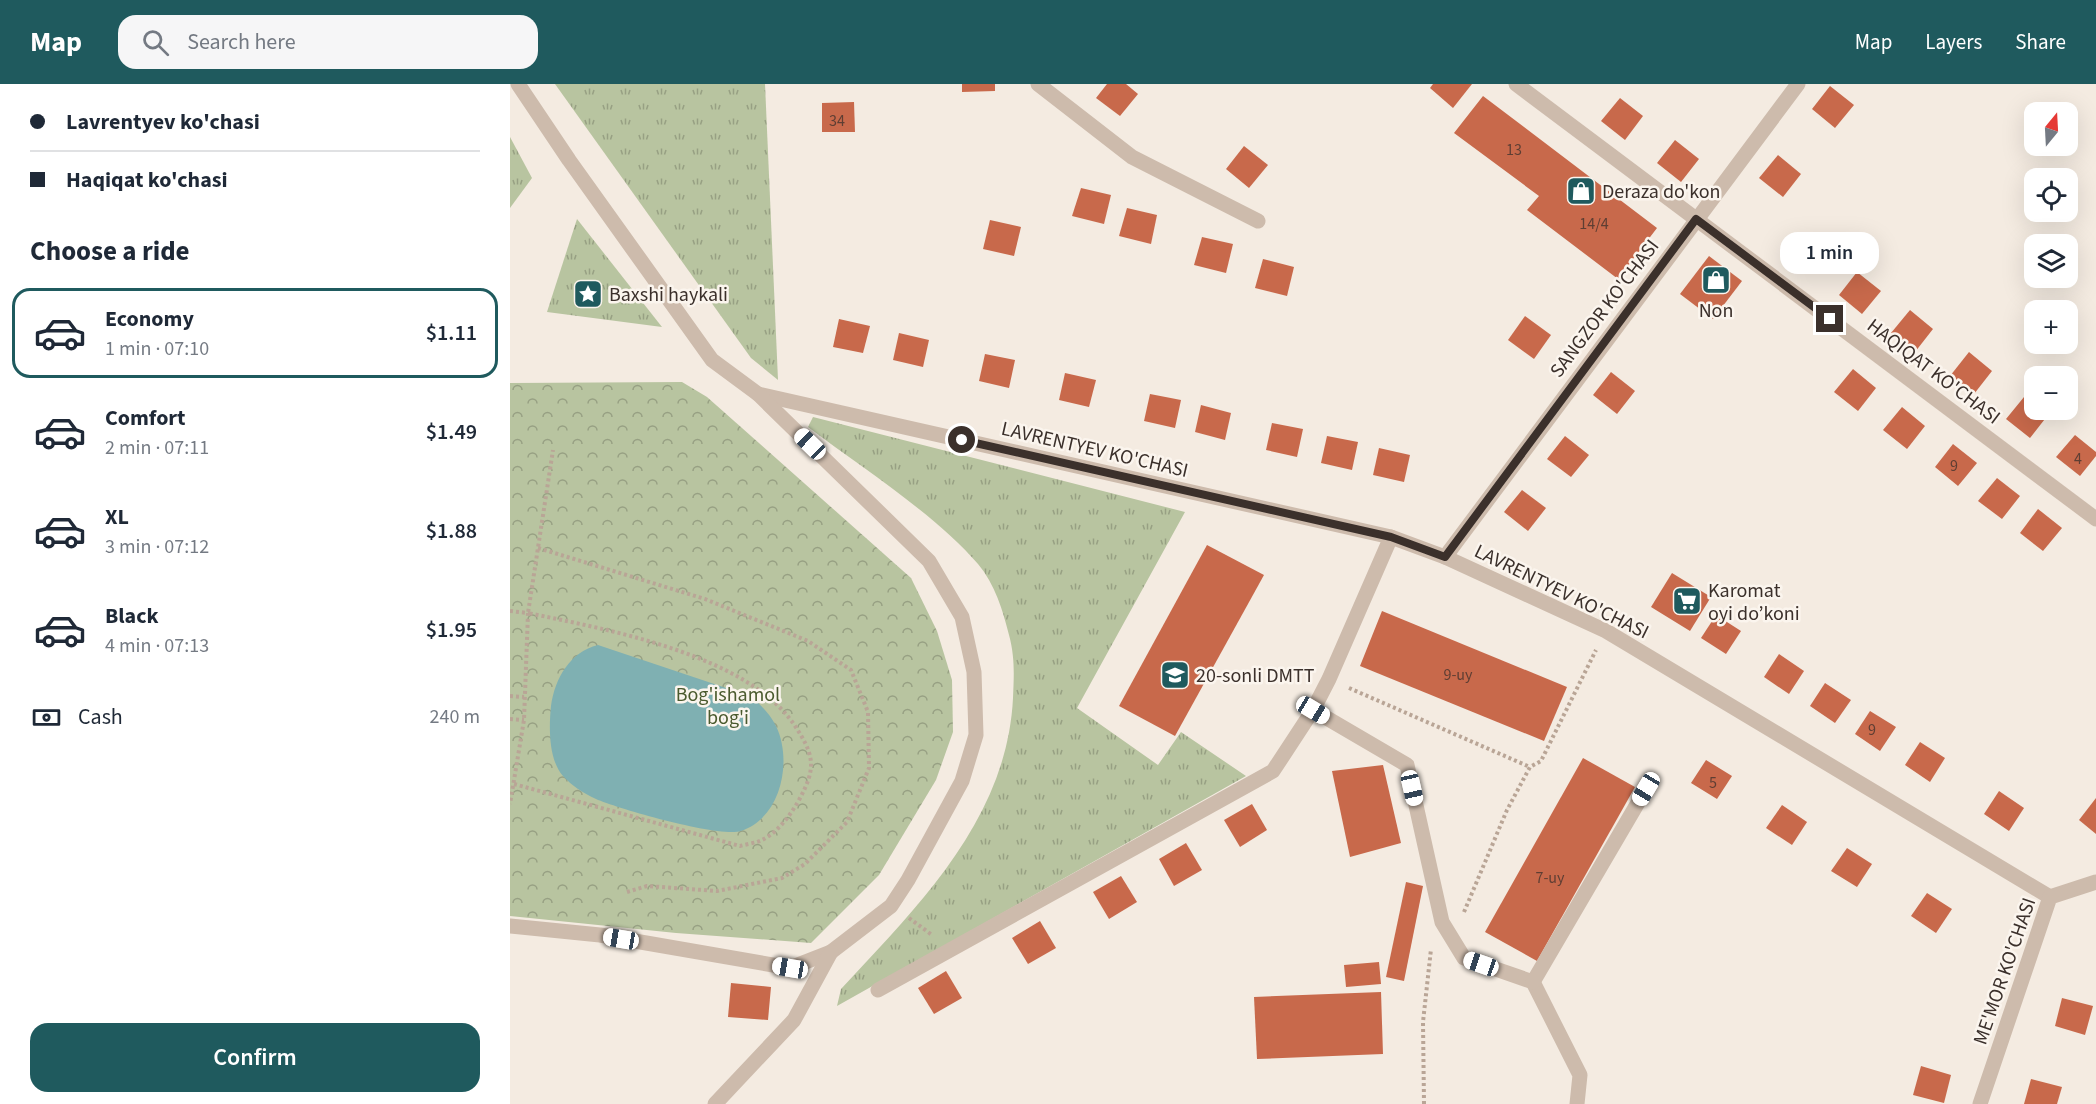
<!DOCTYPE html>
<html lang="en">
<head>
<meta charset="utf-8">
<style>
	:root { --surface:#fff; --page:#f6f6f7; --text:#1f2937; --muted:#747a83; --line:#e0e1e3; --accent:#1f5a5e }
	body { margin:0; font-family:"Source Sans 3",sans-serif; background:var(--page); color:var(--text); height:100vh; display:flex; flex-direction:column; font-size:22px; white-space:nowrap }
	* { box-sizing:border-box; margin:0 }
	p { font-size:20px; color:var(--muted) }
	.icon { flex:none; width:33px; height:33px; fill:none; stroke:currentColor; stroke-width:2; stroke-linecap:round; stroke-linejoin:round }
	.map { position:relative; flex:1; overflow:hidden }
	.drawer { display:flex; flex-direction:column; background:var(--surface); width:510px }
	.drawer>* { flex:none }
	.hud { display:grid; align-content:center; height:132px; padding:0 30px; background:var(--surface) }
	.needle { width:39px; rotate:18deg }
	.buttons { position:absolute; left:1514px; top:18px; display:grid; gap:12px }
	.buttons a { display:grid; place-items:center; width:54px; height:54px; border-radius:12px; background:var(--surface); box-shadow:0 6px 24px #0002; font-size:30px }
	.end { position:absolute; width:27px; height:27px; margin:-14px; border:8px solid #3b302b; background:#fff; box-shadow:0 0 0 3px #fff }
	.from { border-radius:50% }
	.bubble { position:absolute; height:42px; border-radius:18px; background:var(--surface); box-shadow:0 6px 24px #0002; font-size:20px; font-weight:600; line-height:42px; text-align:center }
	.car { position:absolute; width:18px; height:36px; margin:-18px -9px; border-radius:8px; box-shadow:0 0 4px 2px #0007; background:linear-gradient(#fff 24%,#345 0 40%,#fff 0 76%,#345 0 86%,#fff 0) }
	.hud b { display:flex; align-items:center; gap:21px; height:57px; font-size:22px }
	.hud b+b { border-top:2px solid var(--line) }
	.hud i { width:15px; height:15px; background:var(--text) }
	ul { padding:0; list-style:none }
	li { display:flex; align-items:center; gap:18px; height:90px; margin:0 12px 9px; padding:0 18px; border:3px solid transparent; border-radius:18px }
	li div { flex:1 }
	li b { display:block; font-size:22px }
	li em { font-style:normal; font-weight:600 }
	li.on { border-color:var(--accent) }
	li>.icon { width:54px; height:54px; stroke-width:1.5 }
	h2 { padding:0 30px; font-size:27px; line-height:72px }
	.pay { display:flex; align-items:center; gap:15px; height:66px; padding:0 30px; font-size:22px }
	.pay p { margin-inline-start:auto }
	.cta { display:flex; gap:12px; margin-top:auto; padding:12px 30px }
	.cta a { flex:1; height:69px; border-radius:18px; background:var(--accent); color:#fff; font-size:24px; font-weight:600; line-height:69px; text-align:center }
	header { display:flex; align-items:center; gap:36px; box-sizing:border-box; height:84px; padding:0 30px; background:var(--accent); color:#fff }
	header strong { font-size:28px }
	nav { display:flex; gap:33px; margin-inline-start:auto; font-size:21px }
	.search { width:420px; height:54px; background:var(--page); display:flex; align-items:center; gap:15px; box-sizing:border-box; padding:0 21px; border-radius:18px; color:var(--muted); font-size:22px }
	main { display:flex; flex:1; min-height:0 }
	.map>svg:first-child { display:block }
	.grass { fill:url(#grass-tufts) }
	.forest { fill:url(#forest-crowns) }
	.water { fill:#7fb0b2 }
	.building { fill:#c8694b }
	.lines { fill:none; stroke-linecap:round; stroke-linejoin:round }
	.path { stroke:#b9a596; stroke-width:4; stroke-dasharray:3 3; stroke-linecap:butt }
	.minor { stroke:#cdbbac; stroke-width:15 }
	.route { stroke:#3b302b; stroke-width:8 }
	.labels { text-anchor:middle; stroke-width:5; stroke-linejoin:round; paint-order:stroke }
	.number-label { font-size:16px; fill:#5e3e33 }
	.poi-label { font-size:20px; fill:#3b302b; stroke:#fbf5ee; text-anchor:start }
	.street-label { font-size:20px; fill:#3b302b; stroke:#fbf5ee }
	.park-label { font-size:20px; fill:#4a5a2e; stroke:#fbf5ee }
</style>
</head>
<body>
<header>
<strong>Map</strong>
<div class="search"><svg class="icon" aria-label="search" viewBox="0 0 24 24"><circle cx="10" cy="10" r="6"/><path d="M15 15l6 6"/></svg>Search here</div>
<nav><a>Map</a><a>Layers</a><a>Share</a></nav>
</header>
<main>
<section class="drawer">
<div class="hud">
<b><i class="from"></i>Lavrentyev ko'chasi</b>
<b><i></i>Haqiqat ko'chasi</b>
</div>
<h2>Choose a ride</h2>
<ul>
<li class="on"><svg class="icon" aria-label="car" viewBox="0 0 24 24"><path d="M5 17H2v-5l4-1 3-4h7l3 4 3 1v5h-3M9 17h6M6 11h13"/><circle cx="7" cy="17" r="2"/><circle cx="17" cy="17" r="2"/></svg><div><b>Economy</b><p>1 min · 07:10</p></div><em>$1.11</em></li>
<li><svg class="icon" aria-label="car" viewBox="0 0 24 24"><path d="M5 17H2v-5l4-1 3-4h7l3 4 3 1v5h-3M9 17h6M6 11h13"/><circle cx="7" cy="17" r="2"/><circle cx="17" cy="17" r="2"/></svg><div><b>Comfort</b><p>2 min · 07:11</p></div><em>$1.49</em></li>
<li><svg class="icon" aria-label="car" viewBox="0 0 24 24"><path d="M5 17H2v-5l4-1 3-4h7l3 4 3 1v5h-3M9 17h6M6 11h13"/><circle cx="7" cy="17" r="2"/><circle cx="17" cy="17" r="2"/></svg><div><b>XL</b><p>3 min · 07:12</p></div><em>$1.88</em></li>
<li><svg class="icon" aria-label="car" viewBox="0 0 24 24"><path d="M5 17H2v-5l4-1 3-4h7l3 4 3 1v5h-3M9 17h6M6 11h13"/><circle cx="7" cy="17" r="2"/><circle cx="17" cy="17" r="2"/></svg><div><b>Black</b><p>4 min · 07:13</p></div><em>$1.95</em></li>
</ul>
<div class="pay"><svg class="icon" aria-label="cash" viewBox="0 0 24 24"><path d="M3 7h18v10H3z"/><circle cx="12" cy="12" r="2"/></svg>Cash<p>240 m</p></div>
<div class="cta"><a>Confirm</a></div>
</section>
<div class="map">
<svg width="1586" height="1020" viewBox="0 0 1586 1020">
	<defs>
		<pattern id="grass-tufts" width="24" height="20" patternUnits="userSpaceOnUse" patternTransform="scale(1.5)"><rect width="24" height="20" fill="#b8c4a0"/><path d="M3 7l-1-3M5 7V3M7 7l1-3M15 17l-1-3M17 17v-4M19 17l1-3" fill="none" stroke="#97a083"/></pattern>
		<pattern id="forest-crowns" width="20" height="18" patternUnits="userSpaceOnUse" patternTransform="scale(1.5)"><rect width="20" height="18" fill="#b8c4a0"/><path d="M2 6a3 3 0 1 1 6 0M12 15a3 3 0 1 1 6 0" fill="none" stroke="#97a083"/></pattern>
	</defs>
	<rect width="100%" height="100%" fill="#f4ebe1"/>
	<g class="grass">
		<polygon points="45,0 255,0 268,296 241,274"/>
		<polygon points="0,53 22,94 0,124"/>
		<polygon points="67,135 152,243 37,228"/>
		<path d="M303,333L675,428L567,624L648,681L671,648L736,692L327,922L331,905C409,821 497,735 503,614C504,591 505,573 499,551C493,527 485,500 468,480C426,431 351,383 298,343Z"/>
	</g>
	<polygon class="forest" points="172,298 197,313 401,494 427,547 442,596 443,648 426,696 369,791 301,859 166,849 0,832 0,299"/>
	<path class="water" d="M88,561L240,612C251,621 260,630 266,642C283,677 271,734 231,747C210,754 109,725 86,715C73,709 62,702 53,692C38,675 39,642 41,622C45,594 60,568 88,561Z"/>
	<g class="building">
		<polygon points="452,0 485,0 485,7 452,8"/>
		<polygon points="597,0 616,0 628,10 610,32 586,14"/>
		<polygon points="923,0 962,0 943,24 920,4"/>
		<polygon points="1320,2 1344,21 1325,44 1302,25"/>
		<polygon points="973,12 1147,144 1108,195 1017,126 1029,112 944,49"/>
		<polygon points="1110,14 1133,32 1115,56 1091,37"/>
		<polygon points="344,18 345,48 312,48 312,19"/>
		<polygon points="1165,56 1189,75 1171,98 1147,79"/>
		<polygon points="734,62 758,81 739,104 716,85"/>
		<polygon points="1268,71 1291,90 1273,113 1249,94"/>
		<polygon points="571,104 601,111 594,140 562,132"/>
		<polygon points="617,124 647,131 641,160 609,152"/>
		<polygon points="480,136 511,143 504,172 473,165"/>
		<polygon points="692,153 723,160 716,189 684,181"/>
		<polygon points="1199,172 1232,197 1203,235 1170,210"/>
		<polygon points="753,175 784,183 777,212 745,204"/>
		<polygon points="1347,188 1371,207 1352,230 1329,211"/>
		<polygon points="1400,226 1423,245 1405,268 1381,249"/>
		<polygon points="1015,232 1041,251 1024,275 998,256"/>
		<polygon points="329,235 360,242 353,269 323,263"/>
		<polygon points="389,249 419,256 413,283 383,276"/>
		<polygon points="1459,268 1482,287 1464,310 1440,292"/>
		<polygon points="475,270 505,276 499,304 469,297"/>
		<polygon points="1343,285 1366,304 1348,327 1324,308"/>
		<polygon points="1101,288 1125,307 1107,330 1083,311"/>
		<polygon points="555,289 586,296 579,323 549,316"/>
		<polygon points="640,310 671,316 665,344 634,337"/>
		<polygon points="1514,313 1524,320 1524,326 1531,326 1538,331 1520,354 1496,335"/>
		<polygon points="691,321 721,329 715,356 685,348"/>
		<polygon points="1392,323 1415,342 1397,365 1373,346"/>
		<polygon points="762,339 793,345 787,373 756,366"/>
		<polygon points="1565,351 1586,368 1586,372 1570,392 1546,373"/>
		<polygon points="817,352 848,358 842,386 811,379"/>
		<polygon points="1055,352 1079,371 1061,393 1037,375"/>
		<polygon points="1443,360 1467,379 1448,402 1425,383"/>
		<polygon points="869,364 900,371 894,398 863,391"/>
		<polygon points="1487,394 1510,412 1492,435 1468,417"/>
		<polygon points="1012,406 1036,424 1018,447 994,428"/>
		<polygon points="1528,425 1552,444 1533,467 1510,449"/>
		<polygon points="697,461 754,491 665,652 609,622"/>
		<polygon points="1162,489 1201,513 1180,547 1141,523"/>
		<polygon points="872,527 1057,603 1034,657 850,582"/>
		<polygon points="1206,531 1231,547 1216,570 1191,554"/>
		<polygon points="1269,570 1294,587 1279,610 1254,593"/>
		<polygon points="1315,599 1341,616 1325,639 1300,622"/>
		<polygon points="1360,627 1386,643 1370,667 1345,650"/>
		<polygon points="1410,658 1435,674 1420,698 1395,681"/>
		<polygon points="1073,674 1125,703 1027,877 975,848"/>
		<polygon points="1196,676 1222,692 1207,715 1181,699"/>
		<polygon points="873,681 891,759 840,773 822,687"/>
		<polygon points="1489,707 1514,724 1499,747 1474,730"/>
		<polygon points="1586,714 1586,750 1569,736"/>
		<polygon points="742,720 757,746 730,763 714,736"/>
		<polygon points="1272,721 1297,738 1282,761 1256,744"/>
		<polygon points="676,759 692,786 664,802 649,775"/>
		<polygon points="1337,764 1362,780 1347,803 1321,787"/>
		<polygon points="611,792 627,818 599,835 583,808"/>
		<polygon points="896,798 913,802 894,897 876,893"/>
		<polygon points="1417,809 1442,825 1426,849 1401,832"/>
		<polygon points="530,837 546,864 518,880 502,854"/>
		<polygon points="869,878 871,900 836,903 834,881"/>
		<polygon points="436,887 452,914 424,930 408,904"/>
		<polygon points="221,899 261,903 258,936 218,933"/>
		<polygon points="871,908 873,970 747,975 744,913"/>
		<polygon points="1552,914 1583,922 1575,951 1545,942"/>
		<polygon points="1411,982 1441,991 1434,1019 1403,1011"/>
		<polygon points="1521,995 1552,1003 1547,1020 1514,1020"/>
	</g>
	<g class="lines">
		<g class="path">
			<polyline points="28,464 195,515 298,557 341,586 358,628 359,684 337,738 295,780 272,794 207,807 137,802 117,808"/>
			<polyline points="0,527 18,529 14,636 0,720"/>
			<polyline points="839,604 1020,683"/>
			<polyline points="0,612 14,613"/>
			<polyline points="0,635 14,636"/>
			<path d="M4,700L230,762C237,760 246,759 252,756C271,747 287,722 295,704C306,680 301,667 287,645C241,571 99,546 18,529L43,366"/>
			<polyline points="954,828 997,726 1020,683 1031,677 1086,566"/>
			<polyline points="399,834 422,851"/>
			<polyline points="914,1020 913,938 921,865"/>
		</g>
		<g class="minor">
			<polyline points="528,0 622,73 748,137"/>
			<polyline points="1006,0 1586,435"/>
			<polyline points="248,310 881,453 935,473 1096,547 1540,813"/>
			<polyline points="935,473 1288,0"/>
			<polyline points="803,626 897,681 932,838 954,874 1023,898 1070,991 1067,1020"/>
			<polyline points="0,842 90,851 280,884 321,868 381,822 398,796 452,697 466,651 464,588 452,533 419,477 248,310 202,276 59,76 8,0"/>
			<polyline points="1023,898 1136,705"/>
			<polyline points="368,906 763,687 803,626 819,595 881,453"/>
			<polyline points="205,1020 284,936 321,868"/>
			<polyline points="1470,1020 1540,813 1586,798"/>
		</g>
	</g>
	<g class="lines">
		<polyline class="route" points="452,356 881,453 935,473 1186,135 1320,235"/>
	</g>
	<defs>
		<g id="shop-square" transform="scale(1.5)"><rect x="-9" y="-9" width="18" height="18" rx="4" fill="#1f5a5e" stroke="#fbf5ee"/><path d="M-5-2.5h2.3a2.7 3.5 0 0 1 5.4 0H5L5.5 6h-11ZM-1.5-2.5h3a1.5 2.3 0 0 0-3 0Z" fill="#fff"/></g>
		<g id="sight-square" transform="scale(1.5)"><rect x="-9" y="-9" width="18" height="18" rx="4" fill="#1f5a5e" stroke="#fbf5ee"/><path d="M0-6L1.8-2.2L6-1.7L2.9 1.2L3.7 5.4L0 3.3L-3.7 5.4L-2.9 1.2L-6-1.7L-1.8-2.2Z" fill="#fff"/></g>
		<g id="supermarket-square" transform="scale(1.5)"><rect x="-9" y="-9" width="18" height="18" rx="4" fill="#1f5a5e" stroke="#fbf5ee"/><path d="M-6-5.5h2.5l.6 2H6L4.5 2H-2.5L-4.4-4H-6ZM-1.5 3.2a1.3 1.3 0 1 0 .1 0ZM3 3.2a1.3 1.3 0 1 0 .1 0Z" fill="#fff"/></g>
		<g id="school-square" transform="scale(1.5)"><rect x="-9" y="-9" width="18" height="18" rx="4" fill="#1f5a5e" stroke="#fbf5ee"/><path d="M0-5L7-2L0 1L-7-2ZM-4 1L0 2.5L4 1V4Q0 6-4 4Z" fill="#fff"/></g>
	</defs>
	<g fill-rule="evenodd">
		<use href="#shop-square" x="1071" y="107"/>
		<use href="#shop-square" x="1206" y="196"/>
		<use href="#sight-square" x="78" y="210"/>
		<use href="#supermarket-square" x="1177" y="517"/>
		<use href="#school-square" x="665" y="591"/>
	</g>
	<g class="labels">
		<g class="number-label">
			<text x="327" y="42">34</text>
			<text x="1004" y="71">13</text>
			<text x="1084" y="145">14/4</text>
			<text x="1568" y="380">4</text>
			<text x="1444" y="387">9</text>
			<text x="948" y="596">9-uy</text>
			<text x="1362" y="651">9</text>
			<text x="1203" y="704">5</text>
			<text x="1040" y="799">7-uy</text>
		</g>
		<g class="poi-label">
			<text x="1092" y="114">Deraza do'kon</text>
			<text x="99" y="217">Baxshi haykali</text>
			<text x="1206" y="233" text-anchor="middle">Non</text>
			<text x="1198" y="513">Karomat<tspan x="1198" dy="23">oyi do’koni</tspan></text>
			<text x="686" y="598">20-sonli DMTT</text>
		</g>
		<g class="street-label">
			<text transform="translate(1094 224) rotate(-53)" y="7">SANGZOR KO'CHASI</text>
			<text transform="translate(1424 287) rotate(37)" y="7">HAQIQAT KO'CHASI</text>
			<text transform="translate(585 365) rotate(13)" y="7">LAVRENTYEV KO'CHASI</text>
			<text transform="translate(1052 507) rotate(26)" y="7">LAVRENTYEV KO'CHASI</text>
			<text transform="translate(1494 887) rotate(-71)" y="7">ME'MOR KO'CHASI</text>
		</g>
		<g class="park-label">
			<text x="218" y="617">Bog'ishamol<tspan x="218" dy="23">bog'i</tspan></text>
		</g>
	</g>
</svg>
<div class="buttons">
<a><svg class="needle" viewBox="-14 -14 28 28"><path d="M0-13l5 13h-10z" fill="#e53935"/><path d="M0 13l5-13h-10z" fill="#747a83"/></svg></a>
<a><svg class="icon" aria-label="locate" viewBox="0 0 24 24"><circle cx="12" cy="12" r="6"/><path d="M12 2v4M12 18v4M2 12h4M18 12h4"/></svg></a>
<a><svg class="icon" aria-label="layers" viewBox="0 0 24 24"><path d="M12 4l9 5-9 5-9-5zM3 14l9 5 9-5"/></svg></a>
<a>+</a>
<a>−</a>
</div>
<i class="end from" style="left:452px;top:356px"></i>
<i class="end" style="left:1320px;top:235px"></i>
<div class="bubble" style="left:1270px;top:148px;width:99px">1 min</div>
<i class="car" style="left:300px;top:360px;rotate:314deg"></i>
<i class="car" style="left:803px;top:626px;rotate:121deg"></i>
<i class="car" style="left:902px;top:704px;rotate:167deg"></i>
<i class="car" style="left:1136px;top:705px;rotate:211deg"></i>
<i class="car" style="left:111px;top:855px;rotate:280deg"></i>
<i class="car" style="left:971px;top:880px;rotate:289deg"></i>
<i class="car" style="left:280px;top:884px;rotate:280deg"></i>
</div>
</main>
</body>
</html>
